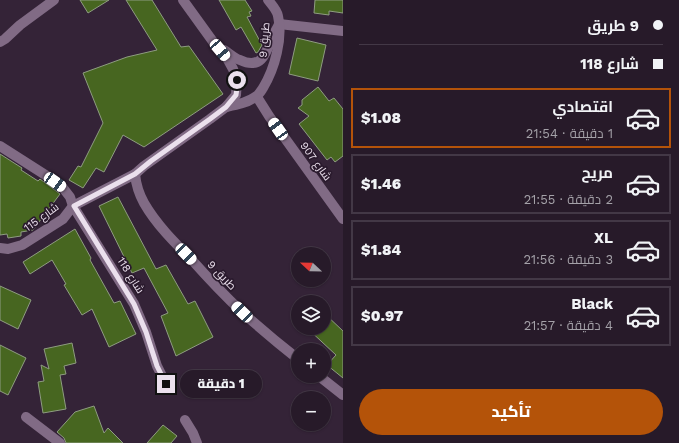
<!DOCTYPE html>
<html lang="ar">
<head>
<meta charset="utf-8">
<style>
	:root { --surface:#271a29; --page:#332735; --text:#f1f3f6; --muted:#a4a1a8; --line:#433846; --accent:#b45309 }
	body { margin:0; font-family:"Work Sans",Cairo,sans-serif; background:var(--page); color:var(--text); direction:rtl; height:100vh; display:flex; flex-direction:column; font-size:15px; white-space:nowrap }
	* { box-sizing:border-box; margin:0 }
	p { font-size:13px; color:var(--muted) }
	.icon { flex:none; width:22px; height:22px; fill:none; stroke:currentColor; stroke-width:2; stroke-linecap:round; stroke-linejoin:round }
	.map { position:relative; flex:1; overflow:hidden; direction:ltr }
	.panel { display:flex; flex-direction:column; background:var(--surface); width:336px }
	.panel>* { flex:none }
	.banner { display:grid; align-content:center; height:88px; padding:0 16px; background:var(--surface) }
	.needle { width:26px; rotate:292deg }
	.buttons { position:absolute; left:291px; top:247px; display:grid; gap:8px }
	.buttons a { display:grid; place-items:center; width:40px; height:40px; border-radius:50%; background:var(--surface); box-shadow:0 1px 3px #0004,0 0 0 1px var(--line); font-size:20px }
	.end { position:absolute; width:18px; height:18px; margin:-9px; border:5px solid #ebe0ed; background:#111; box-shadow:0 0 0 2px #111 }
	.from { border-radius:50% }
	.bubble { position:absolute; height:28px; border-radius:14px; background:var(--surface); box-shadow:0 1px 3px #0004,0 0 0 1px var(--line); font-size:13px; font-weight:800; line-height:28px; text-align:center; direction:rtl }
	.car { position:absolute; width:12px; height:24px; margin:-12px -6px; border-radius:5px; box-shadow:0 0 3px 1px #0007; background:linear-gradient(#fff 24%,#345 0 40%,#fff 0 76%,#345 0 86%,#fff 0) }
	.banner b { display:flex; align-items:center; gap:14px; height:38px; font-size:15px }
	.banner b+b { border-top:1px solid var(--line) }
	.banner i { width:10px; height:10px; background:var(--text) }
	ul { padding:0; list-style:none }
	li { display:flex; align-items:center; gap:12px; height:60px; margin:0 8px 6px; padding:0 8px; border:2px solid var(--line); border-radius:0px }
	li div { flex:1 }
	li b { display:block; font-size:15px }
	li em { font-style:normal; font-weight:800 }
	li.selected { border-color:var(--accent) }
	li>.icon { width:36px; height:36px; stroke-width:1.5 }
	.button { display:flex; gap:8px; margin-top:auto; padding:8px 16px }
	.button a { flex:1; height:46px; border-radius:24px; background:var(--accent); color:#fff; font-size:16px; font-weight:800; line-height:46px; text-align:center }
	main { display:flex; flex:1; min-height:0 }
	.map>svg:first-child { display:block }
	.building { fill:#476620; stroke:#8e9c81 }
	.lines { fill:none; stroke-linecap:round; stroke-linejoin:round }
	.minor { stroke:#816b85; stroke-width:10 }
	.route { stroke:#ebe0ed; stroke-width:5 }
	.labels { text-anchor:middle; stroke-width:3.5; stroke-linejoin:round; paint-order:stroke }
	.street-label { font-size:11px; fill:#ebe0ed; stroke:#2a1a2d }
</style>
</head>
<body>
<main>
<section class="panel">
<div class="banner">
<b><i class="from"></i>9 طريق</b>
<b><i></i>شارع 118</b>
</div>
<ul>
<li class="selected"><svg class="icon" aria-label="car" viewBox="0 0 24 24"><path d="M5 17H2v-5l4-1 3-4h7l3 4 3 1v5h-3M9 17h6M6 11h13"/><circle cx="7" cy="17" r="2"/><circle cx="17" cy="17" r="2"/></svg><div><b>اقتصادي</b><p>1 دقيقة · 21:54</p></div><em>$1.08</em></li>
<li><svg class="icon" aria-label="car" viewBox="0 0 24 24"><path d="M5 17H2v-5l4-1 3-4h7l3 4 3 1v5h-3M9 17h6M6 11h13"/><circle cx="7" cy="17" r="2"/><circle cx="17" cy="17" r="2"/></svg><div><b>مريح</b><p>2 دقيقة · 21:55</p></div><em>$1.46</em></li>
<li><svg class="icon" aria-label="car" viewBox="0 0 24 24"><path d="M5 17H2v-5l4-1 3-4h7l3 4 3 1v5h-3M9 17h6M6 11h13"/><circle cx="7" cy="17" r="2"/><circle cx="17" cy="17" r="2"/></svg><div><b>XL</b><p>3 دقيقة · 21:56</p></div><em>$1.84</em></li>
<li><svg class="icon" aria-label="car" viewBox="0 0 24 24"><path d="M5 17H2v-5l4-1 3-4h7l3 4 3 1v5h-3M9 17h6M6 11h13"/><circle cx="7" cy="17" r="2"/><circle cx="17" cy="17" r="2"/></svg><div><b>Black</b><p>4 دقيقة · 21:57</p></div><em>$0.97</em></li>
</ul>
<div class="button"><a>تأكيد</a></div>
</section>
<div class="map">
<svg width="343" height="443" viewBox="0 0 343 443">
	<rect width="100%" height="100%" fill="#342337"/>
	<g class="building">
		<polygon points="80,0 109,0 88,13"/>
		<polygon points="126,0 152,0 181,47 189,46 223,94 144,147 123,135 104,172 96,168 83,188 69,180 78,166 81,167 103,123 83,73 127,57 157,50"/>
		<polygon points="219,0 245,0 252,11 249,12 251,16 247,17 262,45 258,52 256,53 241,27 236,30"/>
		<polygon points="315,0 343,0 343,13 329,11 329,15 314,13"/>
		<polygon points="297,38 326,45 318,81 289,74"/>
		<polygon points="318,87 329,101 334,98 343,109 343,156 335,162 331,157 327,160 299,124 309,116 298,108 302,105 302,100"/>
		<polygon points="0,154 22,168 21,170 38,181 40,179 60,194 33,230 21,232 21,236 8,238 7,234 0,235"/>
		<polygon points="118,197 156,269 166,265 188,304 195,301 213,337 176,356 161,316 168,313 144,268 132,273 99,206"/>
		<polygon points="75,229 91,258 90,260 114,303 120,301 136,334 109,347 92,309 82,315 64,285 66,284 52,260 30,274 23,262"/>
		<polygon points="0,286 31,300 18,329 0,320"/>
		<polygon points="324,313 343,331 343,378 327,365 336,355 307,328 324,328"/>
		<polygon points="72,343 76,363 64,366 66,374 60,375 66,409 43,413 38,382 44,381 41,365 49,369 44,349"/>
		<polygon points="0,345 26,358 8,395 0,391"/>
		<polygon points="94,406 104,433 108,428 123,443 66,443 64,438 57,432 75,412"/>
		<polygon points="163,425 177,436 171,443 147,443"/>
	</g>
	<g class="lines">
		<g class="minor">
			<polyline points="0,42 5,39 20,25 54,0"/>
			<path d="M224,50C229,53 234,58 240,60C261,70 266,54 272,38C274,33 277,29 279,24L343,31"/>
			<polyline points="257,97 269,116 343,219"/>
			<path d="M226,107C236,105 247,103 255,97C259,95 261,91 263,88C275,68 283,38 278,16C277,10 272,5 268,0"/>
			<polyline points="0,146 47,176 63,188 70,197 73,206 134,304 146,332 157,366 166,384"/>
			<path d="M135,174C136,184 139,194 144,203C156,224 174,242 191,259C207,277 224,295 242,312C260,328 279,344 298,359"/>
			<polyline points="0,248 8,249 22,245 63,219 73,206 135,174 144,166 210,119 226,107 236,95 237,80 233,69 227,58 214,43 183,0"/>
			<polyline points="319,376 343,395"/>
			<polyline points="26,417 60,443"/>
			<polyline points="185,420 193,433 197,443"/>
		</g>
	</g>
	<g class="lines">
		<polyline class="route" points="166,384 157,366 146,332 134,304 74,206 135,174 151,161 210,119 226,107 236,95 237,88 237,80"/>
	</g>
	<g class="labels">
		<g class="street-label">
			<text transform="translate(264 40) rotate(-85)" y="4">9 طريق</text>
			<text transform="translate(316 161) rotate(54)" y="4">شارع 907</text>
			<text transform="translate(41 217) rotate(-36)" y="4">شارع 115</text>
			<text transform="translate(131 275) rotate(58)" y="4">شارع 118</text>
			<text transform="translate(222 275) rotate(46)" y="4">طريق 9</text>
		</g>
	</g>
</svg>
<div class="buttons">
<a><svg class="needle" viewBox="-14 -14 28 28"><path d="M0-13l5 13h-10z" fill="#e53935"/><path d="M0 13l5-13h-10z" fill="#a4a1a8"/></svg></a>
<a><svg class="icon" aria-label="layers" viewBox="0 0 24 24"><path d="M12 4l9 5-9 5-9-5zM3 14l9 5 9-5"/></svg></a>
<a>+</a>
<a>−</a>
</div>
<i class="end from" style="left:237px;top:80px"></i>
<i class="end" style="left:166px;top:384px"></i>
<div class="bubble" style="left:180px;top:370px;width:82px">1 دقيقة</div>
<i class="car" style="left:220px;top:50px;rotate:140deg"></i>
<i class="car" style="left:278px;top:129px;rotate:325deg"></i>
<i class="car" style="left:55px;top:182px;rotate:125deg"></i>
<i class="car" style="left:186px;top:254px;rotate:136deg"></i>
<i class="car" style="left:242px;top:312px;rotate:314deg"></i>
</div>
</main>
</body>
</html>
